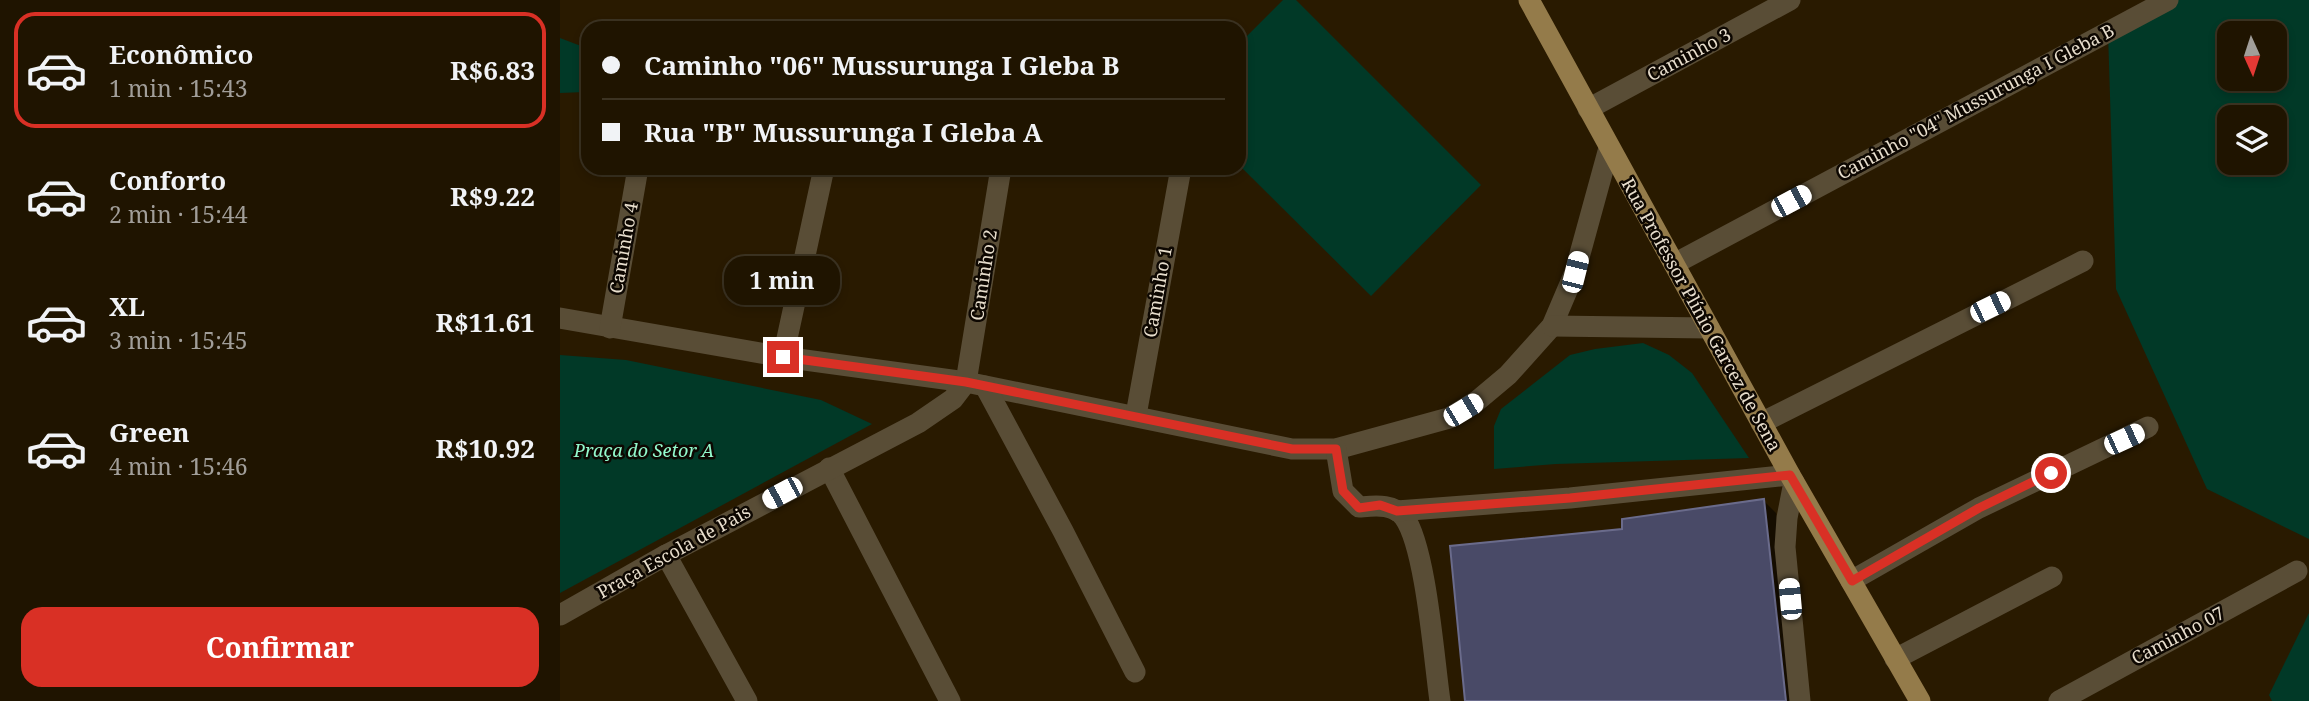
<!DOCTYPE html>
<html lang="pt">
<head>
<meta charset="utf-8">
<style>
	:root { --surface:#1f1400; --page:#271d0a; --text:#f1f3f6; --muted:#a19e99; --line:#3c3322; --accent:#d93025 }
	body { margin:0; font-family:"Noto Serif",serif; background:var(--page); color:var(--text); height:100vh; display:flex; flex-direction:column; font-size:26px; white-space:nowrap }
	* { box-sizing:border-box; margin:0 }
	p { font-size:23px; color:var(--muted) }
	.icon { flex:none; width:38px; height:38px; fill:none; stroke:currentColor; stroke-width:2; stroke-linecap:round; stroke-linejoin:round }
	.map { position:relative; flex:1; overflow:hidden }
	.side { display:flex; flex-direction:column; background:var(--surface); width:560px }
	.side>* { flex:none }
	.top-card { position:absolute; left:21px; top:21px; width:665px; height:154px; border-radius:21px; box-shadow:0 4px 10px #0003,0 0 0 2px var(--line); display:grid; align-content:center; height:154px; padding:0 21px; background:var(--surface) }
	.needle { width:46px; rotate:177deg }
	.tools { position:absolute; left:1657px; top:21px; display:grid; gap:14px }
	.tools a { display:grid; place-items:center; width:70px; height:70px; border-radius:14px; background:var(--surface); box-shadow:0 4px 10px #0003,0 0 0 2px var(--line); font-size:35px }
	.end { position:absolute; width:32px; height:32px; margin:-16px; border:9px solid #d93025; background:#fff; box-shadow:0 0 0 4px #fff }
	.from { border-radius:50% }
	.bubble { position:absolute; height:49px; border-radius:21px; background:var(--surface); box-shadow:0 4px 10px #0003,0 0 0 2px var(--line); font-size:23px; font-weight:700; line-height:49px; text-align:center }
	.car { position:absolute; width:21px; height:42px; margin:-21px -10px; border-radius:9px; box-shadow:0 0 5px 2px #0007; background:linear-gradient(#fff 24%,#345 0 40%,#fff 0 76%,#345 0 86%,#fff 0) }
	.top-card b { display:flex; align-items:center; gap:24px; height:66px; font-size:26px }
	.top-card b+b { border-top:2px solid var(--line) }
	.top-card i { width:18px; height:18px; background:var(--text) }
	ul { padding:12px 0 0; list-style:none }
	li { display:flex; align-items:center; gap:21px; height:116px; margin:0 14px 10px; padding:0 7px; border:4px solid transparent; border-radius:21px }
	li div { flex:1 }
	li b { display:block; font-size:26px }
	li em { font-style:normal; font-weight:700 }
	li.current { border-color:var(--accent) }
	li>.icon { width:63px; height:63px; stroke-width:1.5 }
	.action { display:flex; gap:14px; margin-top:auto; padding:14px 21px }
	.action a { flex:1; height:80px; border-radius:21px; background:var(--accent); color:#fff; font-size:28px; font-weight:700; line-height:80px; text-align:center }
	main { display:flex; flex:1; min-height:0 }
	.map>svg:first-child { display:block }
	.green { fill:#013927; fill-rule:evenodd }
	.shadow { fill:#0007 }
	.building { fill:#494a67; stroke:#6a6b8b; stroke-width:2 }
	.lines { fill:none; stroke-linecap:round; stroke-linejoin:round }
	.minor { stroke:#594d36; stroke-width:21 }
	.major { stroke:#947b4a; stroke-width:21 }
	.route { stroke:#d93025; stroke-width:9 }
	.labels { text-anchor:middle; stroke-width:5; stroke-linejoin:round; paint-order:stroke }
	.street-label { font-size:18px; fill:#e7ddcc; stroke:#0d0701 }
	.park-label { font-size:18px; font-style:italic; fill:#93facd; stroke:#0d0701 }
</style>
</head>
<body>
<main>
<section class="side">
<ul>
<li class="current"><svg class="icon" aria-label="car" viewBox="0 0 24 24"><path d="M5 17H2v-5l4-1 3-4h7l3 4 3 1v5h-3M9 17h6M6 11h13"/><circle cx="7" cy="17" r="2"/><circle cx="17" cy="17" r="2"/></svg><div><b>Econômico</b><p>1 min · 15:43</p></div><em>R$6.83</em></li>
<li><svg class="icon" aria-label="car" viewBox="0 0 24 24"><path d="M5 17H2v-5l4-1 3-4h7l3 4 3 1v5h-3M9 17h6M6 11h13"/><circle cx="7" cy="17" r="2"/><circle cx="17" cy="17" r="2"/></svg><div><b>Conforto</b><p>2 min · 15:44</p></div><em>R$9.22</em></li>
<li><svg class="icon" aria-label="car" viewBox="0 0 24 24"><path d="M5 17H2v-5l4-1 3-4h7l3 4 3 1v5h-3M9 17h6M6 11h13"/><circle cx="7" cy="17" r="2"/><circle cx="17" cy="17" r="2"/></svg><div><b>XL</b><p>3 min · 15:45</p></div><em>R$11.61</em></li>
<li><svg class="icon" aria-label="car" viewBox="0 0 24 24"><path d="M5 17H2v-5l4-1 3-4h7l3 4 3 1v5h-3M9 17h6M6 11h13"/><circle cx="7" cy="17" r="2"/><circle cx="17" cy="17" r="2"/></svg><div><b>Green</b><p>4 min · 15:46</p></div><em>R$10.92</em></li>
</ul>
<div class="action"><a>Confirmar</a></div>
</section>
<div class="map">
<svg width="1749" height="701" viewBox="0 0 1749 701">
	<rect width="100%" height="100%" fill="#291a00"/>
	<g class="green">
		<polygon points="723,0 736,0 921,185 811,296 679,165 679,44"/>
		<path d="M1608,0H1749V539L1647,489L1556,289L1548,32ZM1670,33H1715V79H1670ZM1670,117H1715V163H1670Z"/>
		<polygon points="0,38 21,46 25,92 0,93"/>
		<polygon points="1083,343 1109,355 1132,373 1189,458 996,464 934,469 934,426 941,409 1010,355 1035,349"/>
		<polygon points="0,355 66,360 261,400 312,424 0,593"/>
		<polygon points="1749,613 1749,701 1712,701 1709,695"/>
	</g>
	<polygon class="shadow" points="1203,500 1216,513 1236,701 906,701 1064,531"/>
	<polygon class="building" points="1204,499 1226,701 905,701 890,546 1062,529 1062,519"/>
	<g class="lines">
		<g class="minor">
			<polyline points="1028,109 1230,0"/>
			<polyline points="1114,264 1608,0"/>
			<polyline points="0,318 223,357 406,382 732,449 776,449 889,418 917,401 948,375 992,326 1015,272 1049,148"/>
			<polyline points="992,326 1149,328"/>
			<polyline points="50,328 78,168"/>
			<polyline points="223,357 264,168"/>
			<polyline points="425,386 503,531 575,672"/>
			<polyline points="576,415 621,168"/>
			<polyline points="1201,423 1523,261"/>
			<path d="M776,449L783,491L799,507C814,506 833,503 844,517C866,547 874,660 880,701"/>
			<polyline points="269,468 390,701"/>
			<polyline points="1234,482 1227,518 1225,547 1240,701"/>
			<polyline points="837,511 1010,498 1230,475"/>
			<polyline points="106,555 187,701"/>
			<polyline points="1291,581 1419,508 1588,427"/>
			<polyline points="0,615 106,555 358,423 393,399 406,382 441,168"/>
			<polyline points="1335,659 1492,577"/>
			<polyline points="1499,701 1737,571"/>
		</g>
		<polyline class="major" points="969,0 1230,475 1360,701"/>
	</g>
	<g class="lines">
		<polyline class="route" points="223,357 406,382 732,449 776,449 783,491 799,508 820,505 837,511 1010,498 1230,475 1292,581 1419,508 1491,473"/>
	</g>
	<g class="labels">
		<g class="street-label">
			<text transform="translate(1129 55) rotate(-28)" y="6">Caminho 3</text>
			<text transform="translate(1416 102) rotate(-28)" y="6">Caminho "04" Mussurunga I Gleba B</text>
			<text transform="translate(64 248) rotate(-80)" y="6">Caminho 4</text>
			<text transform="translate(424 275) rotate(-81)" y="6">Caminho 2</text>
			<text transform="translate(598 292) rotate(-80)" y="6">Caminho 1</text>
			<text transform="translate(1141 315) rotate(61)" y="6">Rua Professor Plínio Garcez de Sena</text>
			<text transform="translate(114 552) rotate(-29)" y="6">Praça Escola de Pais</text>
			<text transform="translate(1618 636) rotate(-28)" y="6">Caminho 07</text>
		</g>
		<g class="park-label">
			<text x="84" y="457">Praça do Setor A</text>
		</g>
	</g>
</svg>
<div class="tools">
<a><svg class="needle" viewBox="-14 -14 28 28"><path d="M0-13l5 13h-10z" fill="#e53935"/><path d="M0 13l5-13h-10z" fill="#a19e99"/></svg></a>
<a><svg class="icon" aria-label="layers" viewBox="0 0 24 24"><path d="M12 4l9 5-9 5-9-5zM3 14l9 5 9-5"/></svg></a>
</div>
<i class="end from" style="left:1491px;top:473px"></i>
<i class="end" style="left:223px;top:357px"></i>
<div class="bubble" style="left:164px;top:256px;width:116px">1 min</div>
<i class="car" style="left:1231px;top:201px;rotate:62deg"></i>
<i class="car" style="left:1015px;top:272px;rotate:14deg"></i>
<i class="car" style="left:1430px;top:307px;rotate:64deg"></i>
<i class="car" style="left:903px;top:410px;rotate:59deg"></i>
<i class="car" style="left:1564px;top:439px;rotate:65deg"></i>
<i class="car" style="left:222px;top:493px;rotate:242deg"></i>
<i class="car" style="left:1230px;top:599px;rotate:355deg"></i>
<div class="top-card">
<b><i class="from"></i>Caminho &quot;06&quot; Mussurunga I Gleba B</b>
<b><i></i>Rua &quot;B&quot; Mussurunga I Gleba A</b>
</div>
</div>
</main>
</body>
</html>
